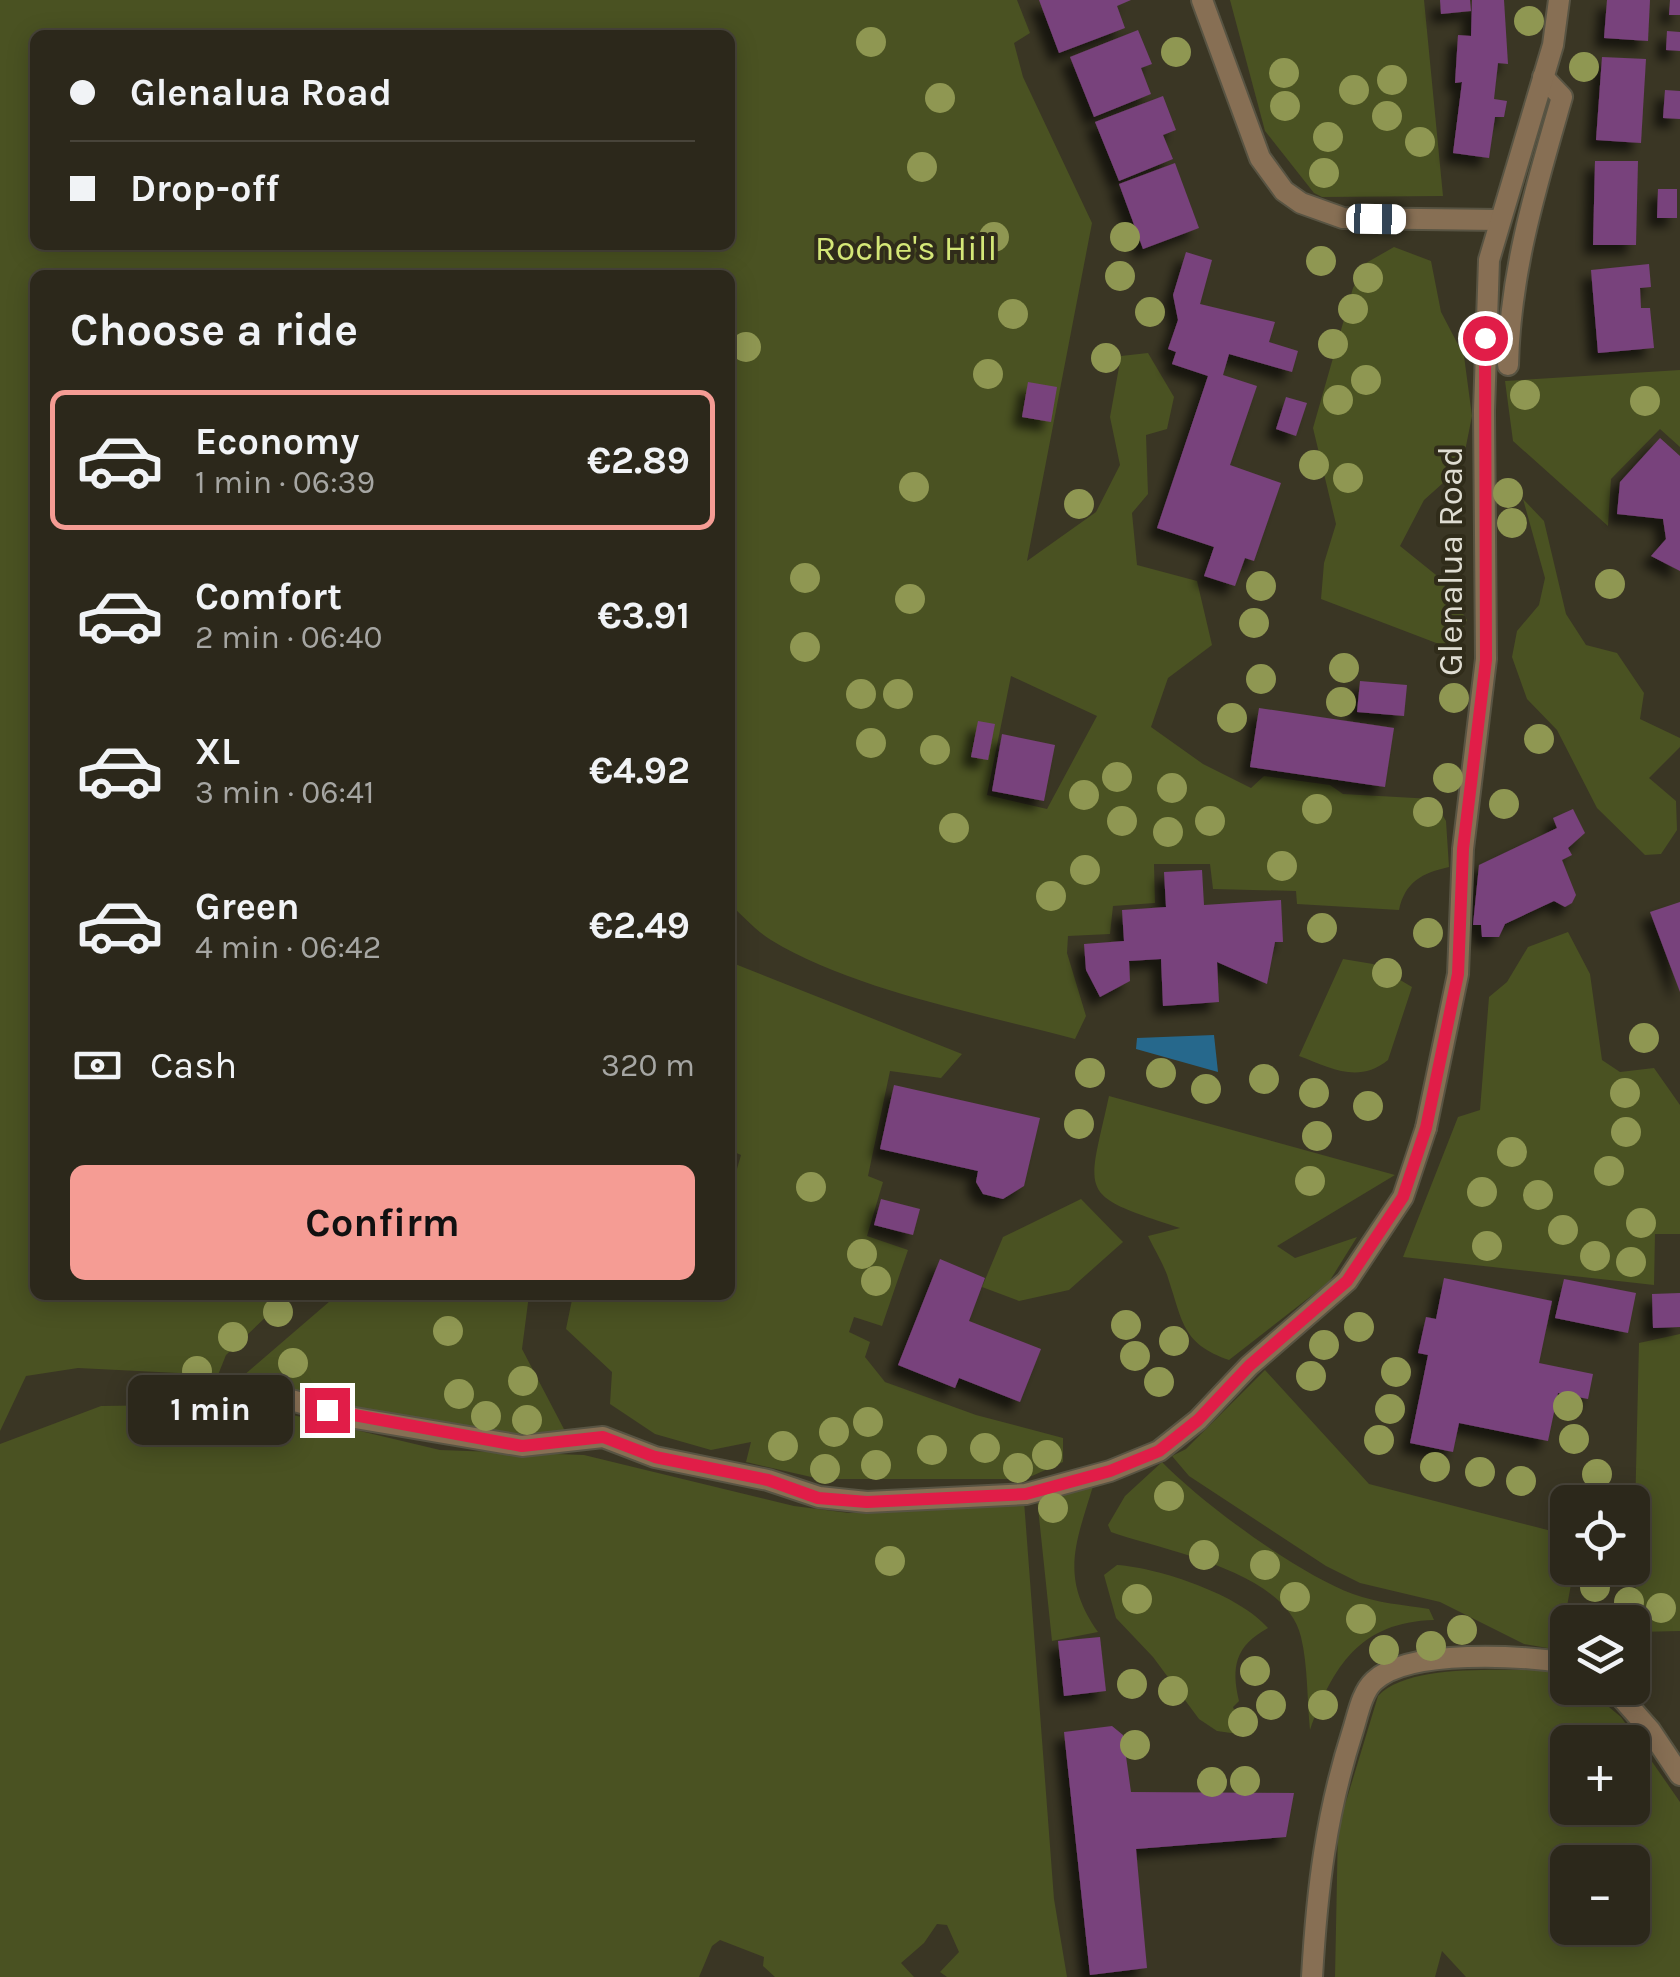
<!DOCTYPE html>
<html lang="en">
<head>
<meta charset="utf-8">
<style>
	:root { --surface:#2c281b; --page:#343024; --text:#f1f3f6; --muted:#a6a6a3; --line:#48443a; --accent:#f59c94 }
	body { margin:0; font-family:Karla,sans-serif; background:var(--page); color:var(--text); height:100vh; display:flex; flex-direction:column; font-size:38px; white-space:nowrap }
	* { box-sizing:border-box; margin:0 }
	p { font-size:32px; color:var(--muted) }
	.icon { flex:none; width:55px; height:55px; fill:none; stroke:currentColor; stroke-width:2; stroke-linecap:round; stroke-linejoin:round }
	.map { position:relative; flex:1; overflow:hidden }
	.panel { position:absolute; left:30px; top:270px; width:705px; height:1030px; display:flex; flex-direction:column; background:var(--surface); border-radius:15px; box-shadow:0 5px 25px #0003,0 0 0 2px var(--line) }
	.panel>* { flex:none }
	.top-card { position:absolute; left:30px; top:30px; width:705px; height:220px; border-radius:15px; box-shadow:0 5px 25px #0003,0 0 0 2px var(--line); display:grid; align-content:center; height:220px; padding:0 40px; background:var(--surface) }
	.fabs { position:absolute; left:1550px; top:1485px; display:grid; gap:20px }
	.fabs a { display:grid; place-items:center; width:100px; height:100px; border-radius:15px; background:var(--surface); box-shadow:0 5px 25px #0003,0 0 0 2px var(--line); font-size:50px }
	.end { position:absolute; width:45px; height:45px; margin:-22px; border:12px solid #e11d48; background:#fff; box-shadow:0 0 0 5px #fff }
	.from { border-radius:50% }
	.bubble { position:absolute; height:70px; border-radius:15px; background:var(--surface); box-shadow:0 5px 25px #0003,0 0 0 2px var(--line); font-size:32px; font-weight:700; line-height:70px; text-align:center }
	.car { position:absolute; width:30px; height:60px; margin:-30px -15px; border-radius:12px; box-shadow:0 0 8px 2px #0007; background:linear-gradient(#fff 24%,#345 0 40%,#fff 0 76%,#345 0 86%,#fff 0) }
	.top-card b { display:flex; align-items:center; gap:35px; height:95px; font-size:38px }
	.top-card b+b { border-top:2px solid var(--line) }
	.top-card i { width:25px; height:25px; background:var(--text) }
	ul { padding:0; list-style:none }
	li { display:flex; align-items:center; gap:30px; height:140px; margin:0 20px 15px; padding:0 20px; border:5px solid transparent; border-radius:15px }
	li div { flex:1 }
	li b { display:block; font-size:38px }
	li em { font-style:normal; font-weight:700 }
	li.current { border-color:var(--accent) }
	li>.icon { width:90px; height:90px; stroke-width:1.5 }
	h2 { padding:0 40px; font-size:45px; line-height:120px }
	.pay { display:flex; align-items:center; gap:25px; height:110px; padding:0 40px; font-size:38px }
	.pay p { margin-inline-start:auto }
	.action { display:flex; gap:20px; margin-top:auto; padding:20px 40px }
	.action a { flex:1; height:115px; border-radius:15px; background:var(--accent); color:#111; font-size:40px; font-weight:700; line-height:115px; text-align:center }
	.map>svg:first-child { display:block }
	.green { fill:#4a5222; fill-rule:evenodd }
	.water { fill:#26688c }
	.building { fill:#78427b; filter:url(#shadow) }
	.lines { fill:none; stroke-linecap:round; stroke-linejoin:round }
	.service-casing { stroke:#585443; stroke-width:24 }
	.minor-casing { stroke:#585443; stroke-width:24 }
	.service { stroke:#876f54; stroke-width:20 }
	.minor { stroke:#876f54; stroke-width:20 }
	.tree { fill:#8f9752 }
	.route { stroke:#e11d48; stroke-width:12 }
	.labels { text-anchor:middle; stroke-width:8; stroke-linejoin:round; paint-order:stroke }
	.park-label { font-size:35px; fill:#d4e777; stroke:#302c1a }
	.street-label { font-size:35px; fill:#dfddd2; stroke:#302c1a }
</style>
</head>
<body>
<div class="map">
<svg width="1680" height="1977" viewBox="0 0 1680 1977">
	<defs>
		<filter id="shadow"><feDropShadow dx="-9" dy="9" stdDeviation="5" flood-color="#0009"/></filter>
	</defs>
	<rect width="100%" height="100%" fill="#3a3624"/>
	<g class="green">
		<path d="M0,0H1017L1030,33L1014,43L1023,77L1092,223L1027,561L1096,512L1120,465L1110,417L1121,356L1148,353L1174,397L1167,429L1146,435L1148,494L1132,513L1137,565L1197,581L1212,645L1168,678L1151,727L1203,764L1251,788L1264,776L1330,785L1343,794L1433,799L1446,821L1449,867C1422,873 1405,882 1399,910L1297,904L1296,891L1213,889L1210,864H1154L1155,903L1113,906L1110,934L1068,936L1067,953L1086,1016L1075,1039C982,1014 853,990 771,940C756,931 743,916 730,904V275H35V1295H289L226,1355L218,1375L78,1368L26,1376L0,1431ZM35,35H730V245H35ZM1011,676L1097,716L1047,809L987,795Z"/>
		<polygon points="1230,0 1424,0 1443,196 1322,197 1314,193 1265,131"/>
		<polygon points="1394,247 1431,261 1441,312 1464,356 1472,416 1462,466 1424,500 1400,546 1441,579 1467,620 1452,649 1321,599 1324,563 1336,524 1313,428 1353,288 1366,263"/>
		<polygon points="1680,370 1680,447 1660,429 1611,479 1608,526 1513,441 1505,381"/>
		<polygon points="1523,499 1544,521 1566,614 1586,645 1617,653 1644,693 1640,719 1680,738 1680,747 1649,778 1676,801 1677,830 1661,854 1645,855 1597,808 1557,730 1527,699 1512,657 1517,631 1539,605 1545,578"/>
		<polygon points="1568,932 1590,974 1602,1060 1620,1072 1654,1068 1680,1105 1680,1234 1655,1234 1654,1285 1403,1257 1458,1117 1480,1110 1489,997 1507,982 1528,947"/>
		<path d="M1343,959L1373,964L1412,987L1388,1060C1358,1084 1331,1068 1299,1056Z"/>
		<polygon points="730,962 962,1054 941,1078 890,1071 868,1176 883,1182 867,1236 908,1250 882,1326 854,1317 849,1332 870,1342 865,1357 885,1382 976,1415 1063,1438 1063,1462 1032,1476 1006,1479 820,1479 746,1462 751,1442 711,1450 655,1434 610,1404 612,1372 566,1329 573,1295 638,1295 651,1301 653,1295 730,1295 730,1193 741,1155 730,1150"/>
		<path d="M1109,1096L1395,1175L1277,1246L1295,1258L1357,1237L1329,1282L1229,1360C1183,1344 1183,1323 1169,1281C1165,1266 1155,1251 1148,1236L1180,1228C1076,1194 1087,1197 1109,1096Z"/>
		<polygon points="1081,1199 1123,1242 1069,1290 1019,1301 982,1287 1003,1237"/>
		<polygon points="337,1295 529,1295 522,1349 566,1433 527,1437 383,1415 243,1376"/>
		<polygon points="1680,1334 1680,1631 1638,1632 1634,1556 1639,1343"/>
		<polygon points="1265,1370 1369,1484 1567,1535 1568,1568 1574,1568 1559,1650 1524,1644 1440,1602 1360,1583 1326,1566 1189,1476 1172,1456 1186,1449"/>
		<polygon points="247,1404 440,1450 584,1455 794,1506 849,1513 1024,1501 1054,1899 1067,1977 947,1977 940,1972 959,1952 947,1925 937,1924 924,1943 901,1963 914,1977 775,1977 763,1966 764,1957 720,1940 712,1946 699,1977 0,1977 0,1444 101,1406"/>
		<path d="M1162,1462C1204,1505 1297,1573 1353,1594C1377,1603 1404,1605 1429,1609L1434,1620C1360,1622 1333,1666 1310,1730C1307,1700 1308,1666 1301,1637C1286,1571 1165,1551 1111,1532L1108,1525L1125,1496Z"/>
		<path d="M1094,1483C1076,1543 1059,1576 1098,1632L1052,1641L1037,1498Z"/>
		<path d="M1117,1565C1160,1568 1240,1595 1268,1628C1235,1646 1231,1667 1239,1701L1233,1707L1245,1735L1217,1731L1199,1719L1153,1657L1116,1618L1104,1575Z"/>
		<path d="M1547,1670L1567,1677L1568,1688H1586L1621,1717L1680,1802V1977H1466L1442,1951L1435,1977H1335L1338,1828L1378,1696C1409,1663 1503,1671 1547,1670ZM1568,1742H1632V1808H1568ZM1568,1862H1632V1928H1568Z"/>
	</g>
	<polygon class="water" points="1214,1035 1218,1072 1136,1049 1137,1038"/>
	<g class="building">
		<polygon points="1039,0 1131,0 1117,6 1125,28 1059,53"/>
		<polygon points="1440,0 1470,0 1471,11 1441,14"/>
		<polygon points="1472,0 1504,0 1508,64 1498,63 1494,99 1507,101 1504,117 1495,117 1489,158 1453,153 1462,82 1455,83 1458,35 1471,36"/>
		<polygon points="1607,0 1650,0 1648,41 1604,38"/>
		<polygon points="1670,0 1680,0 1680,15 1669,15"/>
		<polygon points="1138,30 1152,64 1141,68 1151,94 1094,117 1070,57"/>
		<polygon points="1667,31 1680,32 1680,51 1666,50"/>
		<polygon points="1602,57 1646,59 1641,143 1596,140"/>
		<polygon points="1665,90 1680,91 1680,119 1663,118"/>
		<polygon points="1163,96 1176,130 1163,135 1173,159 1119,181 1095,122"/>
		<polygon points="1595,161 1638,161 1636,245 1593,245"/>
		<polygon points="1175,163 1199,228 1143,249 1119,184"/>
		<polygon points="1658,189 1677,189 1677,218 1657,218"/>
		<polygon points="1186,252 1212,260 1200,304 1275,322 1269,342 1298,351 1292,372 1229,354 1223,375 1257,386 1230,465 1281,483 1254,561 1245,558 1235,586 1204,576 1214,547 1157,528 1208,376 1172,364 1176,352 1168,349 1178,320 1173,295"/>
		<polygon points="1649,264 1651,287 1640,288 1641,308 1650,308 1654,348 1598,353 1591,270"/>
		<polygon points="1028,382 1057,387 1051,422 1022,417"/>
		<polygon points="1286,397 1307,403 1296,436 1276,429"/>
		<polygon points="1660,438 1680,456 1680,571 1651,556 1666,539 1663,519 1617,514 1620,482"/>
		<polygon points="1360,681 1407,685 1404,716 1357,712"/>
		<polygon points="1259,708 1394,728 1385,787 1250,767"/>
		<polygon points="978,721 995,724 988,760 971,757"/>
		<polygon points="1002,734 1055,745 1044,801 992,791"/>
		<polygon points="1573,809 1585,833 1568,848 1572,855 1562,860 1576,895 1572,903 1565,907 1554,901 1505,924 1499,937 1482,937 1481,925 1473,925 1479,865 1557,828 1553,818"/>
		<polygon points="1202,870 1204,905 1281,900 1283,942 1275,942 1267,984 1217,962 1219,1002 1163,1006 1161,959 1129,961 1130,981 1100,997 1086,970 1084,944 1124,941 1122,910 1166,907 1164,872"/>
		<polygon points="1680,902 1680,992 1650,912"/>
		<polygon points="894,1085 1040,1118 1024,1186 1003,1199 983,1194 976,1182 978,1171 880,1149"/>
		<polygon points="881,1199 920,1209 913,1235 874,1225"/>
		<polygon points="940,1259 985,1278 969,1321 1041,1349 1020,1402 959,1378 955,1388 898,1365"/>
		<polygon points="1444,1278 1552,1301 1539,1363 1593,1374 1588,1399 1558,1393 1548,1441 1459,1423 1453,1452 1410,1443 1428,1355 1418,1353 1426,1317 1436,1319"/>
		<polygon points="1564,1279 1636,1293 1628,1333 1555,1318"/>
		<polygon points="1680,1293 1680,1327 1653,1328 1652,1294"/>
		<polygon points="1100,1637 1106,1691 1064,1696 1058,1641"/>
		<polygon points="1112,1726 1123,1735 1131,1792 1294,1793 1286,1837 1136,1849 1147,1968 1090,1975 1064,1732"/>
	</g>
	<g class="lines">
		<g class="service-casing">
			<g id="service">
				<path d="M1508,365C1510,271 1536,187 1562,97L1543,77"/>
				<polyline points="164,1386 238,1385 355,1418 522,1446 603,1437 655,1457 768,1480 819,1497 867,1502 1026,1494 1110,1471 1159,1451 1198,1420 1249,1366 1347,1281 1403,1197 1426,1128"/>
			</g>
		</g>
		<g class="minor-casing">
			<g id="minor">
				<polyline points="1202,0 1260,158 1284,191 1301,203 1343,218 1500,220"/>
				<polyline points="1426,1128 1458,974 1463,849 1486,659 1484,411 1489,260 1553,45 1559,0"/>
				<polyline points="1613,1688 1650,1730 1680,1775"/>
				<path d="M1312,1977C1317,1889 1326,1814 1353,1730C1358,1714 1362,1692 1374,1681C1409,1648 1523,1656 1568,1663"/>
			</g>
		</g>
		<use href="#service" class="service"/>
		<use href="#minor" class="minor"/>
	</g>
	<g class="tree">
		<circle cx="1529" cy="21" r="15"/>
		<circle cx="871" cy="42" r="15"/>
		<circle cx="1176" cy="52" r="15"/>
		<circle cx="1584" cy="67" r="15"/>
		<circle cx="1284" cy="73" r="15"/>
		<circle cx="1392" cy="80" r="15"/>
		<circle cx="1354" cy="90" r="15"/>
		<circle cx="940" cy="98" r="15"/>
		<circle cx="1285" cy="106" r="15"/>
		<circle cx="1387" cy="116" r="15"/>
		<circle cx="1328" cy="137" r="15"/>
		<circle cx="1420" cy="142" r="15"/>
		<circle cx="922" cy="167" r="15"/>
		<circle cx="1324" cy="173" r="15"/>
		<circle cx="994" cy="237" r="15"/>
		<circle cx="1125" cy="237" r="15"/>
		<circle cx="1321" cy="261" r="15"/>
		<circle cx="1120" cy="276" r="15"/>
		<circle cx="1368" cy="278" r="15"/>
		<circle cx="1353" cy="309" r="15"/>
		<circle cx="1150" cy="312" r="15"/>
		<circle cx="1013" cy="314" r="15"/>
		<circle cx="1333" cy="344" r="15"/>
		<circle cx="746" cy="347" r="15"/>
		<circle cx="1106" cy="358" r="15"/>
		<circle cx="988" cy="374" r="15"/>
		<circle cx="1366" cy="380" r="15"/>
		<circle cx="1525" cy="395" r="15"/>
		<circle cx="1338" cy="400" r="15"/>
		<circle cx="1645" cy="401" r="15"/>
		<circle cx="1314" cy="465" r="15"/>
		<circle cx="1348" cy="478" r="15"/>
		<circle cx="914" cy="487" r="15"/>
		<circle cx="1508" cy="493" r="15"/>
		<circle cx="1079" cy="504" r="15"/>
		<circle cx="1512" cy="523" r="15"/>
		<circle cx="805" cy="578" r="15"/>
		<circle cx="1610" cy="584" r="15"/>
		<circle cx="1261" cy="586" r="15"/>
		<circle cx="910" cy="599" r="15"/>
		<circle cx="1254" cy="623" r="15"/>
		<circle cx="805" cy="647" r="15"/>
		<circle cx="1344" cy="668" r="15"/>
		<circle cx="1261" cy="679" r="15"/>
		<circle cx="861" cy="694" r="15"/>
		<circle cx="898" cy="694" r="15"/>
		<circle cx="1454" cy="698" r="15"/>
		<circle cx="1341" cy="702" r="15"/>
		<circle cx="1232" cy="718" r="15"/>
		<circle cx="1539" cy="739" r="15"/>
		<circle cx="871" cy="743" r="15"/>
		<circle cx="935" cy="750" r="15"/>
		<circle cx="1117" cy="777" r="15"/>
		<circle cx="1448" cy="778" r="15"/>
		<circle cx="1172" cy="788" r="15"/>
		<circle cx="1084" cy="795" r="15"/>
		<circle cx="1504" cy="804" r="15"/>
		<circle cx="1317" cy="809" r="15"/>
		<circle cx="1428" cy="812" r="15"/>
		<circle cx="1122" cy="821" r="15"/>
		<circle cx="1210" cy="821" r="15"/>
		<circle cx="954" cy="828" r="15"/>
		<circle cx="1168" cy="832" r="15"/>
		<circle cx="1282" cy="866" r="15"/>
		<circle cx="1085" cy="870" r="15"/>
		<circle cx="1051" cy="896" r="15"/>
		<circle cx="1322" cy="928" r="15"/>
		<circle cx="1428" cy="933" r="15"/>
		<circle cx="1387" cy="973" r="15"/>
		<circle cx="1644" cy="1038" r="15"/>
		<circle cx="1090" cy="1073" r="15"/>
		<circle cx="1161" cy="1073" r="15"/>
		<circle cx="1264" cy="1079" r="15"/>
		<circle cx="1206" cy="1089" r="15"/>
		<circle cx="1314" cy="1093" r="15"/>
		<circle cx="1625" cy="1093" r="15"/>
		<circle cx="1368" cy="1106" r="15"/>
		<circle cx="1079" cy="1124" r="15"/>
		<circle cx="1626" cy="1132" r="15"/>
		<circle cx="1317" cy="1136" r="15"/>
		<circle cx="1512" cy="1152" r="15"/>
		<circle cx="1609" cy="1171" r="15"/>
		<circle cx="1310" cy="1181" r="15"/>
		<circle cx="811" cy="1187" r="15"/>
		<circle cx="1482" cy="1192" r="15"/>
		<circle cx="1538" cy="1195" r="15"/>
		<circle cx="1641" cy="1223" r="15"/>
		<circle cx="1563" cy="1230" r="15"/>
		<circle cx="1487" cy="1246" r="15"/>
		<circle cx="862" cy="1254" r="15"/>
		<circle cx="1595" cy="1256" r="15"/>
		<circle cx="1631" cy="1262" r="15"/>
		<circle cx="876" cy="1281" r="15"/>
		<circle cx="278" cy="1312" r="15"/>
		<circle cx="1126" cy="1325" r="15"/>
		<circle cx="1359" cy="1327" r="15"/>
		<circle cx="448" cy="1331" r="15"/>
		<circle cx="233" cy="1337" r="15"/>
		<circle cx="1174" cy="1341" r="15"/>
		<circle cx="1324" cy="1345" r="15"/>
		<circle cx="1135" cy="1356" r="15"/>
		<circle cx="293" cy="1363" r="15"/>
		<circle cx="197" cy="1371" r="15"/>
		<circle cx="1396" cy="1372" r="15"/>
		<circle cx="1311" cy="1376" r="15"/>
		<circle cx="523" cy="1381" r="15"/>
		<circle cx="1159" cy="1382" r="15"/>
		<circle cx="459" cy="1394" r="15"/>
		<circle cx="1568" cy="1406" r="15"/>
		<circle cx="1390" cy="1409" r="15"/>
		<circle cx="486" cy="1416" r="15"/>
		<circle cx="527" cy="1420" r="15"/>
		<circle cx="868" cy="1422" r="15"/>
		<circle cx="834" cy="1432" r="15"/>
		<circle cx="1574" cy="1439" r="15"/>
		<circle cx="1379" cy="1440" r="15"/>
		<circle cx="783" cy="1446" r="15"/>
		<circle cx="985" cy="1448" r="15"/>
		<circle cx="932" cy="1450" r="15"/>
		<circle cx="1047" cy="1455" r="15"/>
		<circle cx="876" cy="1465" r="15"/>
		<circle cx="1435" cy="1467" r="15"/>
		<circle cx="1018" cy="1468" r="15"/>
		<circle cx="825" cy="1469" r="15"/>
		<circle cx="1480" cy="1472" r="15"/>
		<circle cx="1597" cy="1474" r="15"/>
		<circle cx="1521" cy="1481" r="15"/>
		<circle cx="1169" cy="1496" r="15"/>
		<circle cx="1053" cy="1508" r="15"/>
		<circle cx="1204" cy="1555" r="15"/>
		<circle cx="890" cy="1561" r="15"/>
		<circle cx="1265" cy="1565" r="15"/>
		<circle cx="1595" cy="1587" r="15"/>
		<circle cx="1295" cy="1597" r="15"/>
		<circle cx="1137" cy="1599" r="15"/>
		<circle cx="1629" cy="1602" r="15"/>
		<circle cx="1661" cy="1608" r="15"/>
		<circle cx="1361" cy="1619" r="15"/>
		<circle cx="1462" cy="1630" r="15"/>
		<circle cx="1431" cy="1646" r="15"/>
		<circle cx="1384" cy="1650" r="15"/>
		<circle cx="1255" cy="1671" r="15"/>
		<circle cx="1132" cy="1684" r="15"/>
		<circle cx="1173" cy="1691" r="15"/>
		<circle cx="1271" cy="1705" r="15"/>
		<circle cx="1323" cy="1705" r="15"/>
		<circle cx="1243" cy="1722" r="15"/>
		<circle cx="1135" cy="1745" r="15"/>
		<circle cx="1245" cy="1781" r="15"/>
		<circle cx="1212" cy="1782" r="15"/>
	</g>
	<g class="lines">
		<polyline class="route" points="327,1410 522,1446 603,1437 655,1457 768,1480 818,1498 867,1502 1026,1494 1110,1471 1159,1451 1198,1420 1249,1366 1347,1281 1403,1197 1426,1128 1458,974 1463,849 1486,660 1485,338"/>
	</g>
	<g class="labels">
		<g class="park-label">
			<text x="906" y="260">Roche's Hill</text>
		</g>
		<g class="street-label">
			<text transform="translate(1450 561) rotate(-90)" y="12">Glenalua Road</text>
		</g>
	</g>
</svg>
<div class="fabs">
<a><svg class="icon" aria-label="locate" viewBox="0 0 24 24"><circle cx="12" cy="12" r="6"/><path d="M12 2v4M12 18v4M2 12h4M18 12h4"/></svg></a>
<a><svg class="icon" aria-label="layers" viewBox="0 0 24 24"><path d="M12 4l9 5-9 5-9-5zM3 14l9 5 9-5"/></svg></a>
<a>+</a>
<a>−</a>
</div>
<i class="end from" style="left:1485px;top:338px"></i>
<i class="end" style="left:327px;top:1410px"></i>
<div class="bubble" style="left:128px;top:1375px;width:165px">1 min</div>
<i class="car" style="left:1376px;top:219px;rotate:91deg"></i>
<div class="top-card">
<b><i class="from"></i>Glenalua Road</b>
<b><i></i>Drop-off</b>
</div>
<section class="panel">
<h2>Choose a ride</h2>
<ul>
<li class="current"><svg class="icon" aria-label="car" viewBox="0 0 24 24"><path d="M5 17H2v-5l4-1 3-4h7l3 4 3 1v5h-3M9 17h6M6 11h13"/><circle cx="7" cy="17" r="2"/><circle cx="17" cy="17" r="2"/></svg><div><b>Economy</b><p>1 min · 06:39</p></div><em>€2.89</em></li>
<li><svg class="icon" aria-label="car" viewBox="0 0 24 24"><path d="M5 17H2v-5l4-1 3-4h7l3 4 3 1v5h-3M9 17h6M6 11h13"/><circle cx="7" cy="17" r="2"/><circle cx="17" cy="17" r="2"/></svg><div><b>Comfort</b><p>2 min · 06:40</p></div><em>€3.91</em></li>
<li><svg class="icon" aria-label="car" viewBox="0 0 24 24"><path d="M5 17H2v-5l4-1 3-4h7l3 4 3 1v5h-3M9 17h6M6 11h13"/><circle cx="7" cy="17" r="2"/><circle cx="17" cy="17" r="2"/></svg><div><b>XL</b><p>3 min · 06:41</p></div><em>€4.92</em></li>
<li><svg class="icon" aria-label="car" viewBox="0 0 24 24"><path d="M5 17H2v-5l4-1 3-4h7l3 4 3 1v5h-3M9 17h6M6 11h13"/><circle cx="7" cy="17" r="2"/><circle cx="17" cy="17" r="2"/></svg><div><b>Green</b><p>4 min · 06:42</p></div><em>€2.49</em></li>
</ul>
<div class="pay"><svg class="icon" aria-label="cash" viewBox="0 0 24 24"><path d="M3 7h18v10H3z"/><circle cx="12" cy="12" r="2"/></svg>Cash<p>320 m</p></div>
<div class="action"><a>Confirm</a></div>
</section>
</div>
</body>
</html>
